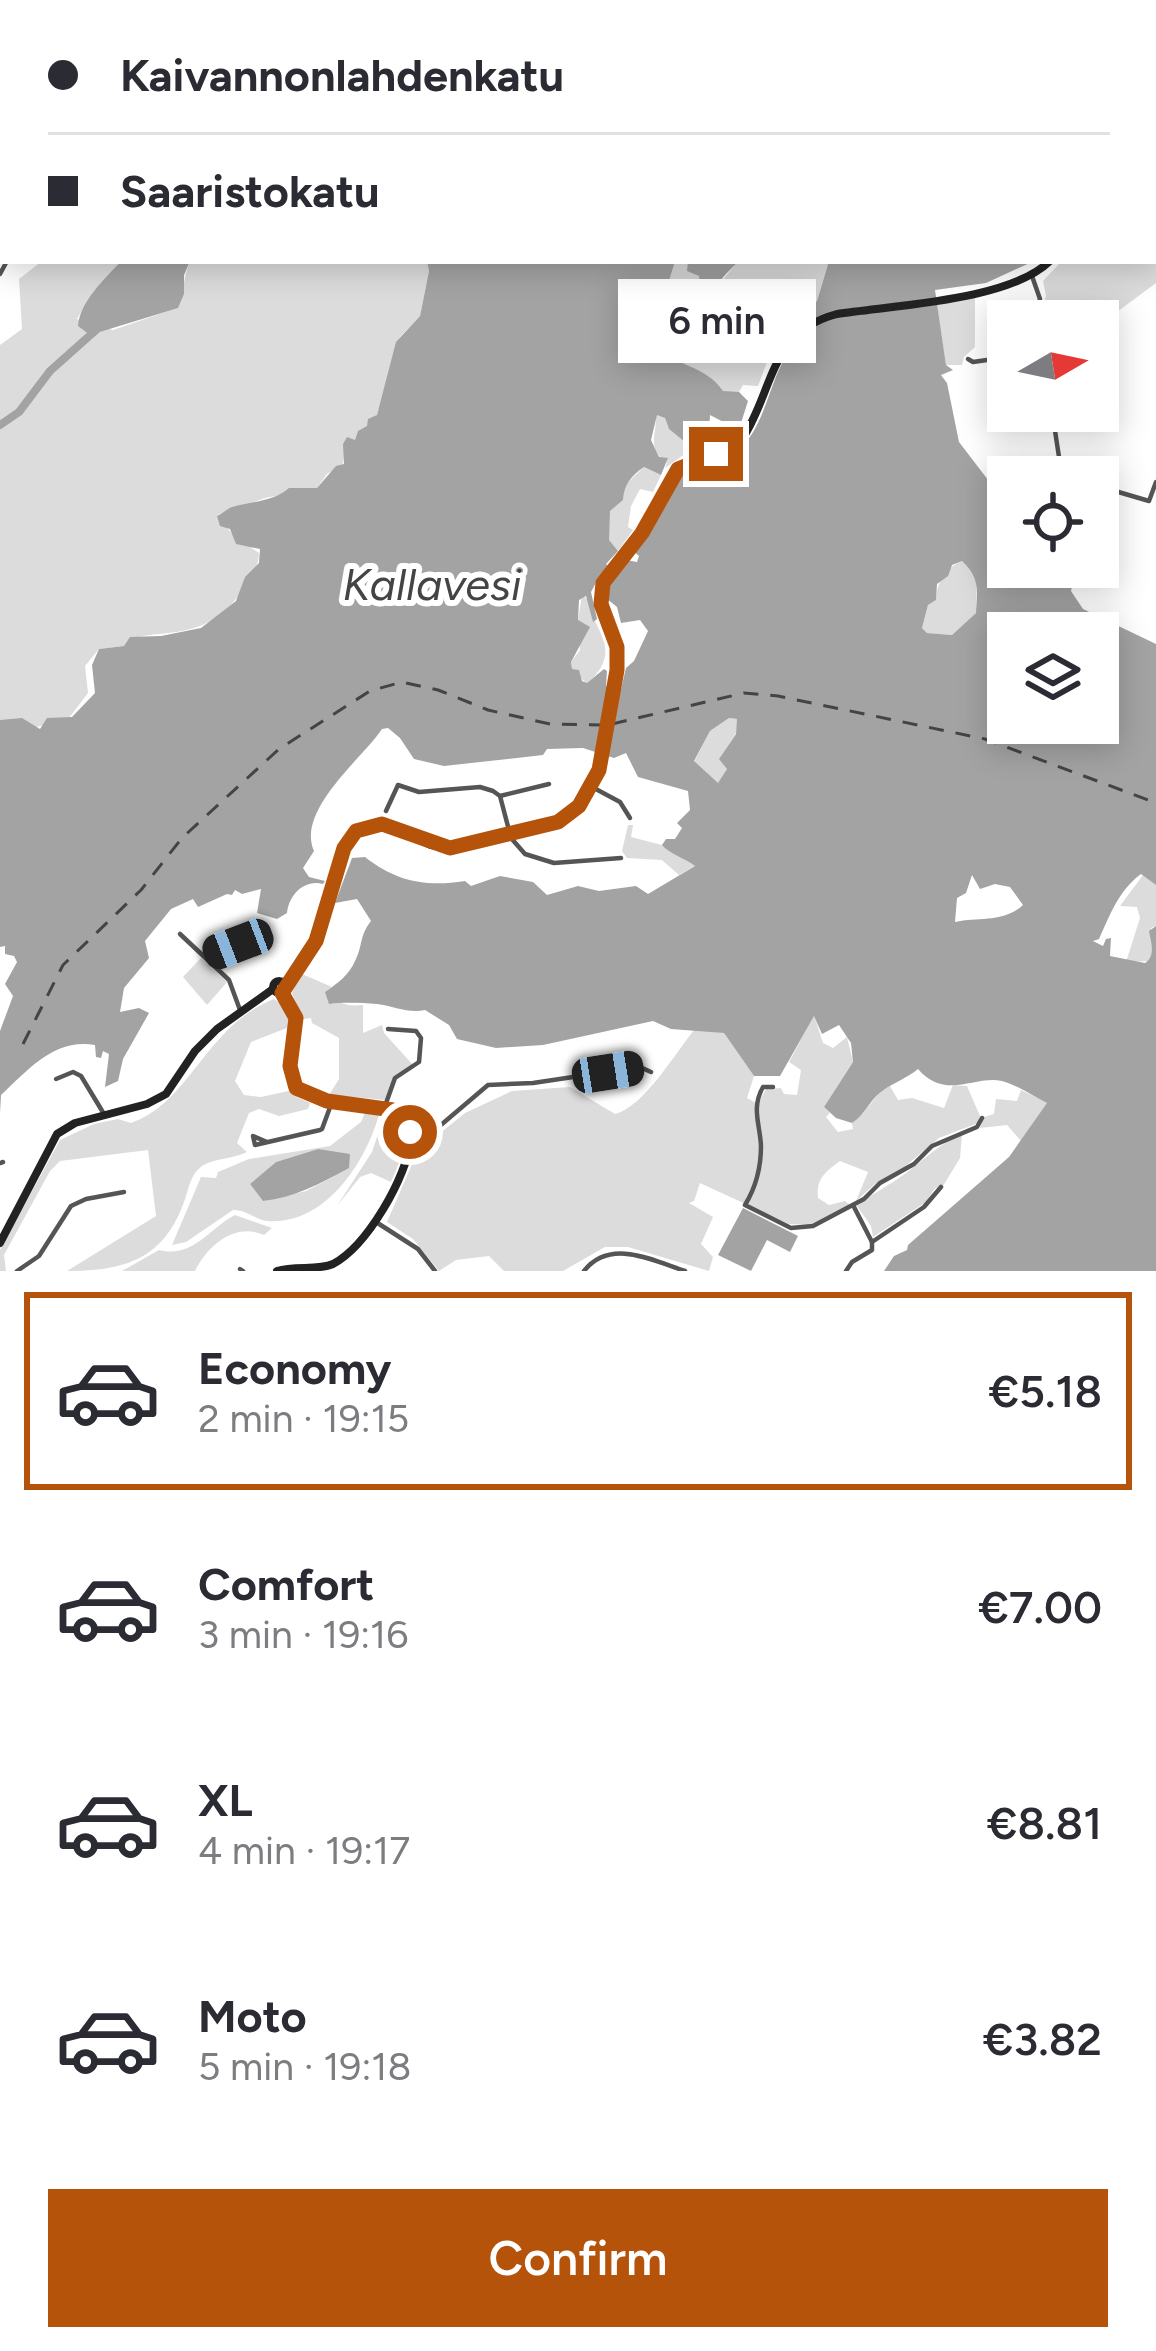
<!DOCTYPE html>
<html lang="en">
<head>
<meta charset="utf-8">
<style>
	:root { --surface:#fff; --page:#f7f7f7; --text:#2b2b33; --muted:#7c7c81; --line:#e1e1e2; --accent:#b45309 }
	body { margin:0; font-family:Figtree,sans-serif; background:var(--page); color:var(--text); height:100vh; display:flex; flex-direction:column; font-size:45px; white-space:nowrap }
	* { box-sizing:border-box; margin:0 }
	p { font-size:39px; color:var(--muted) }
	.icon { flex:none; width:66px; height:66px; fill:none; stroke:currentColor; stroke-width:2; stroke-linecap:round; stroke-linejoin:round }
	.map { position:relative; height:1271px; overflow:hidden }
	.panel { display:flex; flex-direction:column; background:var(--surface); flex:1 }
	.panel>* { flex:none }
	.top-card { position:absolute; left:0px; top:0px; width:1158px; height:264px; box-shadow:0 6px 30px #0003; display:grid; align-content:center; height:264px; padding:0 48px; background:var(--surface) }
	.needle { width:78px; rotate:81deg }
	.tools { position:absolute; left:987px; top:300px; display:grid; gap:24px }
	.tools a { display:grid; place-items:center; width:132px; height:132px; border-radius:0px; background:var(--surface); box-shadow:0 6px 30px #0003; font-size:60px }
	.end { position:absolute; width:54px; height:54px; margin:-27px; border:15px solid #b45309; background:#fff; box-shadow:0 0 0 6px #fff }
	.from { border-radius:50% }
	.bubble { position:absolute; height:84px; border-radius:0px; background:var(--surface); box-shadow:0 6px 30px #0003; font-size:39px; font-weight:600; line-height:84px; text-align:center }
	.car { position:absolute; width:36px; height:72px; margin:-36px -18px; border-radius:15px; box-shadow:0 0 9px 3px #0007; background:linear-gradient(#222 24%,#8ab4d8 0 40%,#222 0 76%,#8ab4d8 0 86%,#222 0) }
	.top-card b { display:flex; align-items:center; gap:42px; height:114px; font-size:45px }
	.top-card b+b { border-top:3px solid var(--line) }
	.top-card i { width:30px; height:30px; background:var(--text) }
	ul { padding:21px 0 0; list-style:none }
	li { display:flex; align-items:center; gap:36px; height:198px; margin:0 24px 18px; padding:0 24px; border:6px solid transparent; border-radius:0px }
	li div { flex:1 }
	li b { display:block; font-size:45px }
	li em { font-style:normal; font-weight:600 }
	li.active { border-color:var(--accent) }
	li>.icon { width:108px; height:108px; stroke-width:1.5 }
	.cta { display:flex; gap:24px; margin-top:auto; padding:24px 48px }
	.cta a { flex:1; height:138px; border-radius:0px; background:var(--accent); color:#fff; font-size:48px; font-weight:600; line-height:138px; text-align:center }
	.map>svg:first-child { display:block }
	.green { fill:#dcdcdc; fill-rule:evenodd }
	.water { fill:#a3a3a3; fill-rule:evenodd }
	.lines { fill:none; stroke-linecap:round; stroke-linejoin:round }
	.river { stroke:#a3a3a3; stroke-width:8 }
	.ferry { stroke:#444; stroke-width:3; stroke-dasharray:15 12; stroke-linecap:butt }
	.street { stroke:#555; stroke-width:4.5 }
	.secondary { stroke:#222; stroke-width:8 }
	.route { stroke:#b45309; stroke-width:15 }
	.labels { text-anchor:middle; stroke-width:12; stroke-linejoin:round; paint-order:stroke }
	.water-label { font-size:45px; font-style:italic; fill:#444; stroke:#fff }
</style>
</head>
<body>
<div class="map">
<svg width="1156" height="1271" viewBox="0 0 1156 1271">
	<rect width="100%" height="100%" fill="#fff"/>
	<g class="green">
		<polygon points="1156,141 1156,283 1098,326 1098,321 1037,321 1046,296 1043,281 1062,261 1155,261"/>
		<path d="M42,261H121L92,294L77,319L113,330L177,308C185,292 183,277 190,261H427L429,271L420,316L400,337L377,415L353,442L346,438L343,464L327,474L317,488L265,498L217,515L234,536L259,553C259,567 251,575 244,587C206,652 142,622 124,646L99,649L85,666L88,693L69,718L0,737V345L22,329L19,279Z"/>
		<path d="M688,261L699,276L700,286L684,301C665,291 666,282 671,262Z"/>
		<path d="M739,261H829L817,301L781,328L784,334L793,328L767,362L758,386L743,385L739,392H723C706,365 675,367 656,345L670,331L671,322C706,314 716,284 739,261Z"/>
		<polygon points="975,297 975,347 964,357 962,365 946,365 937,305"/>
		<path d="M656,414L665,418L669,429L687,444L686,453L665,468L667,463C646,448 657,435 656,414Z"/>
		<polygon points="644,467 661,475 653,492 640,489 631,506 628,527 633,530 618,551 608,540 609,511 623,500 624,486"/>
		<path d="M962,561L976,574V613L952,635L927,633L922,628L928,605L936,600C937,582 945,568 962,561Z"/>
		<path d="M582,595L589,601C595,635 624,650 587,684L572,669L571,662L580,650L578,620Z"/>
		<polygon points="729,718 738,719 736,733 720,758 727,769 718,784 694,762 710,731"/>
		<polygon points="628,825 633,825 631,837 662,845 696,865 679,875 662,860 627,858 622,851"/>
		<polygon points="1143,875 1156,885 1156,926 1151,928 1155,947 1150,961 1126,962 1140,918 1137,907 1120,906"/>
		<polygon points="201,958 227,982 207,1005 183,977"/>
		<path d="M302,969V974L332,987L325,992C338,1003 347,1007 363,1005V1033L382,1025L384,1033L413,1065L395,1076L386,1100L329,1095L339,1079V1038L312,1023L311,1018L303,1019L292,993Z"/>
		<path d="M274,999L285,1007L292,1026L251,1042L235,1081L244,1095L261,1097L293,1090L297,1097L310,1103L308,1109L279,1116L259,1109L249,1113L237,1143L247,1152C233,1159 214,1158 202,1166C191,1174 189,1187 185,1199C165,1259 125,1271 67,1271L156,1216L148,1150L60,1161L50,1171L4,1255L6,1271H0V1250L60,1140L94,1124L118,1119L131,1123C191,1102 205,1026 274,999Z"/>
		<path d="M814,1015L823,1043L833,1048L847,1037L853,1062L824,1107L830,1113L826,1117L838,1132L853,1129L852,1123C869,1112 872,1095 890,1086L898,1100L912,1098L944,1108L953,1085L967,1086L980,1116L978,1123L939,1138L895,1175L875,1184L856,1201L868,1172L840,1161C825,1172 816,1179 818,1198L829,1205L845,1201L850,1205L812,1225L789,1224L700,1183L694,1201L689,1203L713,1217L701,1244L713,1257L709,1271L628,1247H605L563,1271H504L489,1256L456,1260L439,1271L413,1239L387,1222L423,1139L439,1134L465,1113L512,1091L570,1087L615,1114C644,1107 675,1053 695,1029L724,1033L754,1076L747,1098L758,1104L766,1089L781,1088L784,1094L797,1095L801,1070L789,1062Z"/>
		<polygon points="1021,1090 1048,1103 1021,1141 1007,1125 980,1128 984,1117 994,1114 996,1099 1017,1101"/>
		<path d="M380,1111C367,1161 326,1225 268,1221C255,1220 248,1210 233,1210L186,1242L172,1245L201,1177L216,1178L218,1172L249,1159L330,1146L361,1122L365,1113ZM318,1149L330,1152L335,1176L306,1191L263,1201L250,1184L276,1162Z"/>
		<path d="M385,1113C418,1127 402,1157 391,1182L371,1173L360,1177L337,1206L372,1152Z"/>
		<path d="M962,1134L960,1158L943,1186L935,1188L926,1202L873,1237L871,1226L857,1206C873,1193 890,1185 906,1173C926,1158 939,1144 962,1134Z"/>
		<path d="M235,1215L272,1228L264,1235C235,1222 208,1245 195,1271H122L159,1250C192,1259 210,1228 235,1215Z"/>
	</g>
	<g class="water">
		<path d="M121,261H190L184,275V294L178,308L90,335L78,326C80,301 105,279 121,261Z"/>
		<path d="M427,261H675L667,287L684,301L700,285L699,276L687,271L688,261H739C729,271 713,285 710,301C709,307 710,314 707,319L698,318L687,326L681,320L671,322L675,341L667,345L658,342L656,345C675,367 706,365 723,391L739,392L748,401L741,423L733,427L710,415L709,431L717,438V444L710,448L715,461C771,449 763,371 800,339L793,329L784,334L780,331L817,301L829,261H1034L986,283L935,290L946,365L953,370L941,375L947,383L959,442L1008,506V567H1077L1071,591L1083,609L1156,644V885L1141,874C1119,890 1110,915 1099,939L1093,941L1103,946L1106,939L1111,938L1110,956L1145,963C1156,956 1151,942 1149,931L1156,926V1271H884L894,1256L907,1250L908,1245L1009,1157L1047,1103C1033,1096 1017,1085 1002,1081C974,1075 946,1101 918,1069C906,1079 892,1083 881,1092C868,1102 866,1114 852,1123L836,1118L824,1107L853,1062L851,1043L839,1025L822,1034L814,1016L780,1076H754L724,1033L671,1029L653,1021L543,1045L496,1048L457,1039L449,1025L425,1010C409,1014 394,1006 377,1004C362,1003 344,1002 329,1004L325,992C338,983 349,975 355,961C363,946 359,936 371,921L357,899L335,903L352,858L365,857C397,882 426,887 465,881L471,886L500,876L533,882L547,895L578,886L599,891L636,886L648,894L695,866C687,859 669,854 662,845L666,839H675L682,828L677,823L690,810L688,791L638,777L626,753L614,758L583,748L547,749L543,755L444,766L414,759L400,738L388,728L382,729C362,759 296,810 314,851L303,868L309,877L325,881L323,884C304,879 289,895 287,913L277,919L257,913L261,889L242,894L235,890L232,895L227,894L198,907L193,899L171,909L145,941L149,958L124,988L120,1012L139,1008L149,1013L123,1059L118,1081L105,1087L109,1054L103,1051L101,1058L96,1057L95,1045C54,1038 28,1070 1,1095L0,1113V1031L13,996L5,984L17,962L14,956L5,954V946L0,947V720L22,718L40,729L47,718L72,717L95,693L92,665L99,649L124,646L130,637L161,636L201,628L236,601L245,577L259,563L260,549L236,544L230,529L220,526L217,516C222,514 227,509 232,507C250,502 275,501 289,488H317L336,466L344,464L343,444L347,437L355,440L358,431L367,426L368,419L377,415L396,342L420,316L429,271ZM657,415L665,418L669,429L686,443V453H697L699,464C664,482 660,524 634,552L639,556L637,562L626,560L614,571L606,564L618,551L609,540L610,511L623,500C624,484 631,476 644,467L661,475L668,458L659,457L651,440ZM962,561C980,578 977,589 976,613L952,635L927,633L922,628L928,605L936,600L937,584L948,576L952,565ZM599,577L608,582L606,598L617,607L621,623L640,620L648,631L634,661L626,668L621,689L606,686L607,671L604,669L587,683L582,681L579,670L572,669L571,662L590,627L578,620L579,600L586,596L593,622L597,619L591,592ZM1008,633H1098V723H1008ZM729,718L737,719L736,734L719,759L727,769L718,783L694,761L710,731ZM972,875L980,889L995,884L1010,887L1023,905C1004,923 979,917 955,922L957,898L966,893Z"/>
		<path d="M318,1149L350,1154L349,1168C322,1183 293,1198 263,1201L250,1184L276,1162Z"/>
		<polygon points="743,1208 798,1236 790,1252 767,1240 751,1271 718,1255"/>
	</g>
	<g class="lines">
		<polyline class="river" points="0,425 19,412 50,371 96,330"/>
		<g class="ferry">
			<polyline points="612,724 744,693 778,696 985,739 1156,803"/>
			<polyline points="23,1044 63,965 141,890 182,838 279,749 370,691 402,682 438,690 488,710 550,724 602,725"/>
		</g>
		<g class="street">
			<polyline points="586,3 586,0"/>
			<polyline points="1036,3 1039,0"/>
			<polyline points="0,68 3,68"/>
			<polyline points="0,156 3,157"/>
			<polyline points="0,274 7,261"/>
			<polyline points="1032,276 1040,299 1033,321"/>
			<polyline points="968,359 973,362 1008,357"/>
			<polyline points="1052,411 1059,457 1074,477"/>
			<polyline points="1098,486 1149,501 1156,482"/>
			<polyline points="592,787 620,802 630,818"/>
			<polyline points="500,796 549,784"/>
			<polyline points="386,811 398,785 419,792 480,787 493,791 500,796 511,838 525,854 554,863 621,858"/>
			<polyline points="180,934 229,980 240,1010"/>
			<polyline points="207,959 238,944"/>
			<polyline points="56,1079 73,1072 81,1076 104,1114"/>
			<path d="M773,1087H763C751,1108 760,1124 761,1146C761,1167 756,1187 745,1205L791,1228L813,1226L864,1199L880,1183L914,1164L932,1146L977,1127L982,1118"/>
			<polyline points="385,1106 395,1078 419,1062 421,1038 416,1031 388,1029"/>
			<polyline points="411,1137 435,1130 488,1085 533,1083 640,1067 651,1072"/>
			<polyline points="267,1142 253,1136 255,1145 320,1130 322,1129 332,1102"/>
			<polyline points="0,1163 3,1162"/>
			<polyline points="853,1205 872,1242"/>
			<polyline points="376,1222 418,1249 435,1271"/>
			<polyline points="240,1269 243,1271"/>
			<polyline points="17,1271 39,1256 71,1206 86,1199 124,1192"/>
			<path d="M584,1271C610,1238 652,1260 685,1271"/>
			<polyline points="846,1271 852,1262 872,1250 872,1242 924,1207 941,1187"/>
		</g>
		<g class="secondary">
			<polyline points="1155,129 1156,129"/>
			<circle cx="279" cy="987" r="6"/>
			<path d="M284,984L316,941L344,848L356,831L382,824L431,845L450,848L558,822L575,811L599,770L617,671V647L601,604L603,583L642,534L678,469L741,441C774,392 768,332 837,314C894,305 1009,301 1050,261"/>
			<polyline points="0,1243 57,1134 75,1123 147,1104 166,1094 195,1051 217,1029 273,989"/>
			<path d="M277,1271C295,1265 317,1271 333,1264C367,1246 407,1177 411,1139C402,1088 333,1115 296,1087C277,1053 311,1036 282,993"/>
		</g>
	</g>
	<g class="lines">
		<polyline class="route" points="410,1132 393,1110 327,1101 296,1088 290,1066 296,1018 282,993 316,941 344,848 356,831 382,824 450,848 558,822 579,806 599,770 617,670 617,647 601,604 603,583 642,533 678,469 716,454"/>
	</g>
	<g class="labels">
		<g class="water-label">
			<text x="432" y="600">Kallavesi</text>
		</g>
	</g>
</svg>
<div class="tools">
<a><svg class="needle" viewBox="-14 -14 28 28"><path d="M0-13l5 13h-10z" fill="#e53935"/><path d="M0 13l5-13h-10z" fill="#7c7c81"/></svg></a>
<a><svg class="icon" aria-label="locate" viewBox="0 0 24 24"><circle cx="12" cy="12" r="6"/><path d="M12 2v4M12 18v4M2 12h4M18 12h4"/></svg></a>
<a><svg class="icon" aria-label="layers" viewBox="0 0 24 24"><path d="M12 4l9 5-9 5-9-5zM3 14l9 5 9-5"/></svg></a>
</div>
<i class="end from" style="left:410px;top:1132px"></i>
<i class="end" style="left:716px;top:454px"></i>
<div class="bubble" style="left:618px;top:279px;width:198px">6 min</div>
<i class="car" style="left:238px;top:944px;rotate:249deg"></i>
<i class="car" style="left:608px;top:1072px;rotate:81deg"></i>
<div class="top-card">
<b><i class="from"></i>Kaivannonlahdenkatu</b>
<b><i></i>Saaristokatu</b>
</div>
</div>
<section class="panel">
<ul>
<li class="active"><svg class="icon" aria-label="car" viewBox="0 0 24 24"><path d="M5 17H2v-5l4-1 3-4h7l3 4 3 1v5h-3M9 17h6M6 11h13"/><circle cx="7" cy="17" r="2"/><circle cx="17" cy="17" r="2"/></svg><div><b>Economy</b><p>2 min · 19:15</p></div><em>€5.18</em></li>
<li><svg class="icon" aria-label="car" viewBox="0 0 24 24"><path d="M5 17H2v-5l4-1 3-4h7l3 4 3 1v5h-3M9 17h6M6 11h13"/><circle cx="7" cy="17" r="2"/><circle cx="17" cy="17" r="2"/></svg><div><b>Comfort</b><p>3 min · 19:16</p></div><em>€7.00</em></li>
<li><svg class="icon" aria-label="car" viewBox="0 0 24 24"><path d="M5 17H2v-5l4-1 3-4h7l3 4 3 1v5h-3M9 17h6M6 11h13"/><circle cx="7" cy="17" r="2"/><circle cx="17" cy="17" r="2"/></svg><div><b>XL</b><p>4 min · 19:17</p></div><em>€8.81</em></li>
<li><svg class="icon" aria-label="car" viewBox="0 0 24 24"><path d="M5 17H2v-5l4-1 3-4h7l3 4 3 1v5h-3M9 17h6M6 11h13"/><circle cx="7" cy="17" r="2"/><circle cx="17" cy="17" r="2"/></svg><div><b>Moto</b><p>5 min · 19:18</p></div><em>€3.82</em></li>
</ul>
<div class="cta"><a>Confirm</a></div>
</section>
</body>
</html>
